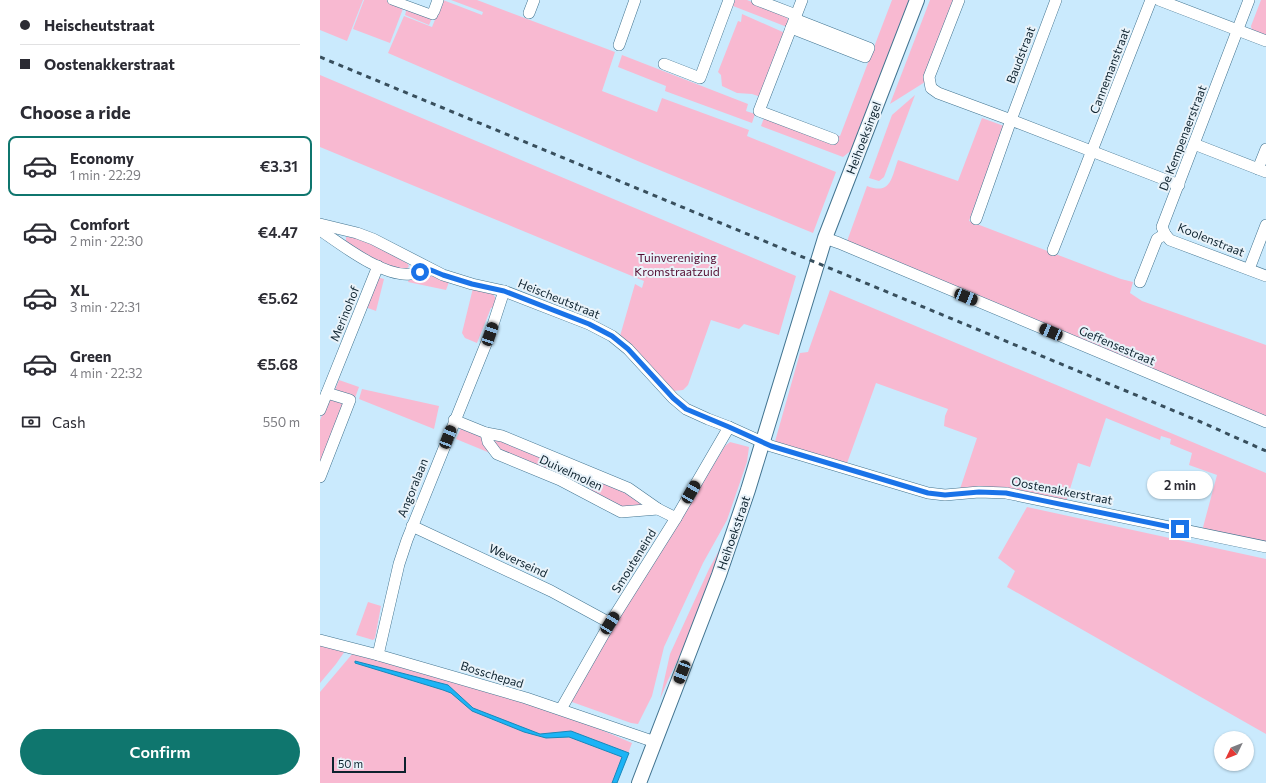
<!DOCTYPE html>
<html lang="en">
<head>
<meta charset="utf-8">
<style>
	:root { --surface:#fff; --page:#f7f7f7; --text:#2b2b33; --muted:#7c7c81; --line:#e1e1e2; --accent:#0f766e }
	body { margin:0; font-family:Commissioner,sans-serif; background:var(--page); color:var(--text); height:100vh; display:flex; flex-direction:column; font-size:15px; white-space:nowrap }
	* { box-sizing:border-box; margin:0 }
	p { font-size:13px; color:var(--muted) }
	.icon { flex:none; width:22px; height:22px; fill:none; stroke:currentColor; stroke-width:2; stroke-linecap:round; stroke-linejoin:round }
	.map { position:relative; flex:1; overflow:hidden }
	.panel { display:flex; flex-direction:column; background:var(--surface); width:320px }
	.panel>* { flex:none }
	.hud { display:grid; align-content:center; height:88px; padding:0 20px; background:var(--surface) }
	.needle { width:26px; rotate:227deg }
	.buttons { position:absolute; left:894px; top:731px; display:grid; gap:8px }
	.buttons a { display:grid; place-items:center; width:40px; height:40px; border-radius:50%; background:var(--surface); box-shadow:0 1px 3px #0004; font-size:20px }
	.scale { position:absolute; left:12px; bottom:10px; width:74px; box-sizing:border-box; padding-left:4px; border:2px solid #0d222e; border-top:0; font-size:11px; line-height:14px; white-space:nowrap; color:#0d222e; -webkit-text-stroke:3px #e9f3fa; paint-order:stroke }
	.end { position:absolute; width:18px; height:18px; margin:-9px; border:5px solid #1a73e8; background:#fff; box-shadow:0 0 0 2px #fff }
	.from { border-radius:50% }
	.bubble { position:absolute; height:28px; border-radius:14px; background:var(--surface); box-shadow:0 1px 3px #0004; font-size:13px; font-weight:600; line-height:28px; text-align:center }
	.car { position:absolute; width:12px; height:24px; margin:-12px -6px; border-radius:5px; box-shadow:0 0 3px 1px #0007; background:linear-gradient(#222 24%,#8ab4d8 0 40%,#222 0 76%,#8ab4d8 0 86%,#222 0) }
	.hud b { display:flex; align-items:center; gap:14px; height:38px; font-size:15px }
	.hud b+b { border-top:1px solid var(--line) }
	.hud i { width:10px; height:10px; background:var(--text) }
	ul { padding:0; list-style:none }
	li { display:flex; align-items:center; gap:12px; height:60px; margin:0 8px 6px; padding:0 12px; border:2px solid transparent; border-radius:8px }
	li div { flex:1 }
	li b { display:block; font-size:15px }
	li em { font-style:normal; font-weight:600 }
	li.on { border-color:var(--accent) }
	li>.icon { width:36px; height:36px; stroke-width:1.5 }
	h2 { padding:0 20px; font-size:18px; line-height:48px }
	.pay { display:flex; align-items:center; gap:10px; height:44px; padding:0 20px; font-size:15px }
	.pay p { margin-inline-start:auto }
	.primary-button { display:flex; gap:8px; margin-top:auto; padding:8px 20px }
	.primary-button a { flex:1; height:46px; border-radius:24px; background:var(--accent); color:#fff; font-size:16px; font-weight:600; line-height:46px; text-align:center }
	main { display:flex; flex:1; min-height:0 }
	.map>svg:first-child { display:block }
	.green { fill:#f8b9d1 }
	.water { fill:#1cb4f6; stroke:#1888ba }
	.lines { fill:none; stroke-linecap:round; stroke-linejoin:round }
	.pedestrian-casing { stroke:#427490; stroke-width:10 }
	.minor-casing { stroke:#427490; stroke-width:12 }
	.tertiary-casing { stroke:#427490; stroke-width:16 }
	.pedestrian { stroke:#fff; stroke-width:9 }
	.minor { stroke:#fff; stroke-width:11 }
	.tertiary { stroke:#fff; stroke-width:14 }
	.rail { stroke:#384f5d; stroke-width:3; stroke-dasharray:5 5; stroke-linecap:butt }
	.route { stroke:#1a73e8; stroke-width:5 }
	.labels { text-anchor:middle; stroke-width:4; stroke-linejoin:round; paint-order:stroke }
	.street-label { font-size:12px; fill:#0d222e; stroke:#e9f3fa }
	.park-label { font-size:12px; fill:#540d31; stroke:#e9f3fa }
</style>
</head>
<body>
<main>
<section class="panel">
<div class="hud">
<b><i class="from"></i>Heischeutstraat</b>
<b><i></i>Oostenakkerstraat</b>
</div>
<h2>Choose a ride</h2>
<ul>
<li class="on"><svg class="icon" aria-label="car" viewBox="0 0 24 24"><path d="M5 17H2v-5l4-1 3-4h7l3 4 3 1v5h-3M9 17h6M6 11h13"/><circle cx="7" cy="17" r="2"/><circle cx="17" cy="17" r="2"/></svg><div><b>Economy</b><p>1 min · 22:29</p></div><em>€3.31</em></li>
<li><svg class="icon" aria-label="car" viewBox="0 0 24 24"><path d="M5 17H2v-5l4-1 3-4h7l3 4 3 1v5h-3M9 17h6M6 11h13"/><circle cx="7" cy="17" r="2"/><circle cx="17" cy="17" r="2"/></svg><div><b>Comfort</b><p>2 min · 22:30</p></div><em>€4.47</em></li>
<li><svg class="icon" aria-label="car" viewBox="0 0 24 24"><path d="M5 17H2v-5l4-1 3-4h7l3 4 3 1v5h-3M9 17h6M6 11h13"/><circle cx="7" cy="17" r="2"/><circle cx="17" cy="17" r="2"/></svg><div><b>XL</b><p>3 min · 22:31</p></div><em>€5.62</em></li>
<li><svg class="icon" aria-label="car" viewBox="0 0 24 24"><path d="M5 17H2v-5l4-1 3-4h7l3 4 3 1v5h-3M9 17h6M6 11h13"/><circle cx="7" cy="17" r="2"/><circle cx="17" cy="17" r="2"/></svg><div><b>Green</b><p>4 min · 22:32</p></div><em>€5.68</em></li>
</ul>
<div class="pay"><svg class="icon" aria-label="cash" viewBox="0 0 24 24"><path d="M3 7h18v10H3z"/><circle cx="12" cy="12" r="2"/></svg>Cash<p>550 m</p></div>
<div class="primary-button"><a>Confirm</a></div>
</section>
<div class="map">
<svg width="946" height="783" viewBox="0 0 946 783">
	<rect width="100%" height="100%" fill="#caeafd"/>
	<g class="green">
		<polygon points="0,0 43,0 27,41 0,30"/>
		<polygon points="44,0 68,0 84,6 70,43 33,29"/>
		<polygon points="123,0 162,15 163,12 131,0 157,0 295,52 282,91 337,112 342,98 429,130 427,136 516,172 493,233 320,162 68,53 84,16 112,27"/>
		<polygon points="414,0 427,0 464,15 468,19 467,27 413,6"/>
		<polygon points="572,0 590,0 533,149 523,157 441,126 444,118 520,136"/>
		<polygon points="610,0 636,0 605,82 570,104"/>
		<polygon points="941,0 946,0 946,36 932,31 931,26"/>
		<polygon points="87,8 112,18 109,25 85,15"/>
		<polygon points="422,14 465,33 441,97 432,94 417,93 402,86 401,75 398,72 418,21 421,22"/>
		<polygon points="302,55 428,104 426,111 435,114 432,123 345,91 346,86 298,67"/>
		<polygon points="0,75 476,276 459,335 424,324 419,329 391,320 368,385 363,390 354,391 305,339 300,336 315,284 322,288 324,281 0,147"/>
		<polygon points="595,95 564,177 559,181 549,178 572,115"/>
		<path d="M662,118L684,126L649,221L801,279L813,282L810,293L822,301L946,345V421L526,244L547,186C571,195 571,179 578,160L638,181Z"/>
		<path d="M26,237C44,236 71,255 87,263L89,266L86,270L67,266L59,263L26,242Z"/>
		<polygon points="113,276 129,282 126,290 88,282 89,279"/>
		<polygon points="57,277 64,279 56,311 45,307"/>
		<path d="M153,288C165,291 178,290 176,306L171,308L157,343L145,338L142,333Z"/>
		<polygon points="510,290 946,473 946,545 882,531 897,475 869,465 872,453 850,444 851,439 841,436 840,440 786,418 770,467 758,463 746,502 639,492 657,438 624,426 625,416 628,409 556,383 526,466 454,445 480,353 488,352"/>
		<polygon points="19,380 39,387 35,398 15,390"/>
		<polygon points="42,389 119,406 114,429 39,399"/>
		<polygon points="10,396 20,402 24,405 0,464 0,420"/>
		<polygon points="141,428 162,437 170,453 136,439"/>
		<polygon points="173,439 181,440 232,461 228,470 179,451"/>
		<polygon points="410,442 429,447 427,462 407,520 383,563 344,647 332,696 318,724 311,723 252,702 248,697 353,532 405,446"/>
		<polygon points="266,475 307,492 323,503 322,505 301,507 269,490 272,483 264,479"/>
		<polygon points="707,507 946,559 946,734 687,587 695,571 678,558"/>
		<polygon points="414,523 397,578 348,680 340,699 350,654 389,569"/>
		<polygon points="48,602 61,606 55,638 53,640 36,635"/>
		<polygon points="0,645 25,651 16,664 0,683"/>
		<polygon points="33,653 249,716 312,743 297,783 0,783 0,692"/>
	</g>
	<polygon class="water" points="35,661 128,685 153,708 220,734 251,731 309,753 297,783 292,783 302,757 249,737 226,738 204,732 152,711 131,693 123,690 35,663"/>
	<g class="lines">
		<g class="pedestrian-casing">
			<polyline id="pedestrian" points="72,0 113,15 114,11"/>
		</g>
		<g class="minor-casing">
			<g id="minor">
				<polyline points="437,0 476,15"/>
				<polyline points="482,0 439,111 513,139"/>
				<polyline points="639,0 609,77 611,88 618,93 691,120 859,185"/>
				<polyline points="839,0 946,41"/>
				<polyline points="114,11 118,0"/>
				<polyline points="209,13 214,0"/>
				<polyline points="471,28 545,57 549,48 475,19"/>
				<polyline points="299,45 315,0"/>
				<polyline points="344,64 380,78 409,0"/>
				<polyline points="874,144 946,172"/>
				<polyline points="938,169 946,149"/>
				<polyline points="656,219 691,120 736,0"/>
				<polyline points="0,224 37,233 53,239 123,275 152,284 184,291 269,324 292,336 308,349 353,398 366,409 388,419 409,427 451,446 608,493 625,495 659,492 686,493 946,547"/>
				<path d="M0,230C22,245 63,277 90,274C97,274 104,271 111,270"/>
				<polyline points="845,234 850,240 946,276"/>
				<polyline points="505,238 519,243 946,422"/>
				<polyline points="733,250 831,0"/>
				<polyline points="929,269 946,225"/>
				<polyline points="820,282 837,239 845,234 842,227 929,0"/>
				<polyline points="0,410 58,266"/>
				<polyline points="134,420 166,433 182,436 308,488 338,509 356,518"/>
				<polyline points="166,433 168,442 177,454 240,480 301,512 338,509"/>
				<polyline points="0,477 30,400 7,393"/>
				<polyline points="92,526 231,591 290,623"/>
				<polyline points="0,640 58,655 206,698 335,742"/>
				<polyline points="58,655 79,564 87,540 170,334 184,291"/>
				<polyline points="241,709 290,623 356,518 409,427"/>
			</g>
		</g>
		<g class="tertiary-casing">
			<polyline id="tertiary" points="319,783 399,575 428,490 505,238 597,0"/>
		</g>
		<use href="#pedestrian" class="pedestrian"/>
		<use href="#minor" class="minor"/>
		<use href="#tertiary" class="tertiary"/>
		<polyline class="rail" points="0,57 881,422 946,451"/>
	</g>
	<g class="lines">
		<polyline class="route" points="100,272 111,270 123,275 152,284 184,291 269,324 292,336 308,349 353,398 366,409 409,427 451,446 608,493 625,495 659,492 686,493 860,529"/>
	</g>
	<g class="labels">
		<g class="street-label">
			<text transform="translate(701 55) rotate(-69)" y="4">Baudstraat</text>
			<text transform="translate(790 71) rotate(-69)" y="4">Cannemanstraat</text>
			<text transform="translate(544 138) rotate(-69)" y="4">Heihoeksingel</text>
			<text transform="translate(863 138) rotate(-69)" y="4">De Kempenaerstraat</text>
			<text transform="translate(891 240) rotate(22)" y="4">Koolenstraat</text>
			<text transform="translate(239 299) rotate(22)" y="4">Heischeutstraat</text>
			<text transform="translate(25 314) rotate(-68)" y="4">Merinohof</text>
			<text transform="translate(797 346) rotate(23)" y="4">Geffensestraat</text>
			<text transform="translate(251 473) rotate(25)" y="4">Duivelmolen</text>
			<text transform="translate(93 488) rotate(-68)" y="4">Angoralaan</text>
			<text transform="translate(742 491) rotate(11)" y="4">Oostenakkerstraat</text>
			<text transform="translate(414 533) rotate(-71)" y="4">Heihoekstraat</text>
			<text transform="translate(198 561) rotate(25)" y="4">Weverseind</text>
			<text transform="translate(314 561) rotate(-58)" y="4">Smouteneind</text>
			<text transform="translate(172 675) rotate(17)" y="4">Bosschepad</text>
		</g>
		<g class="park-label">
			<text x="357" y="262">Tuinvereniging<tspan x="357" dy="14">Kromstraatzuid</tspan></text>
		</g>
	</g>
</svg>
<div class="buttons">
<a><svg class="needle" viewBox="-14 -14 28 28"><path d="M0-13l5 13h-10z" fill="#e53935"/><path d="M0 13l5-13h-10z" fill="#7c7c81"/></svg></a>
</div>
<div class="scale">50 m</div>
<i class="end from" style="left:100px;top:272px"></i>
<i class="end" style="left:860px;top:529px"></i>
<div class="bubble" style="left:827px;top:471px;width:66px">2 min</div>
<i class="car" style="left:646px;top:297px;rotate:112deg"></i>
<i class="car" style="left:731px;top:332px;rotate:293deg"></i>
<i class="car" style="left:170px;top:334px;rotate:19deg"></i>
<i class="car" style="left:128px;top:437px;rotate:21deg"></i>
<i class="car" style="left:371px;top:492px;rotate:30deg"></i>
<i class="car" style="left:290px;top:623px;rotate:32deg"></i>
<i class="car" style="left:362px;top:672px;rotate:201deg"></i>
</div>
</main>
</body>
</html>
